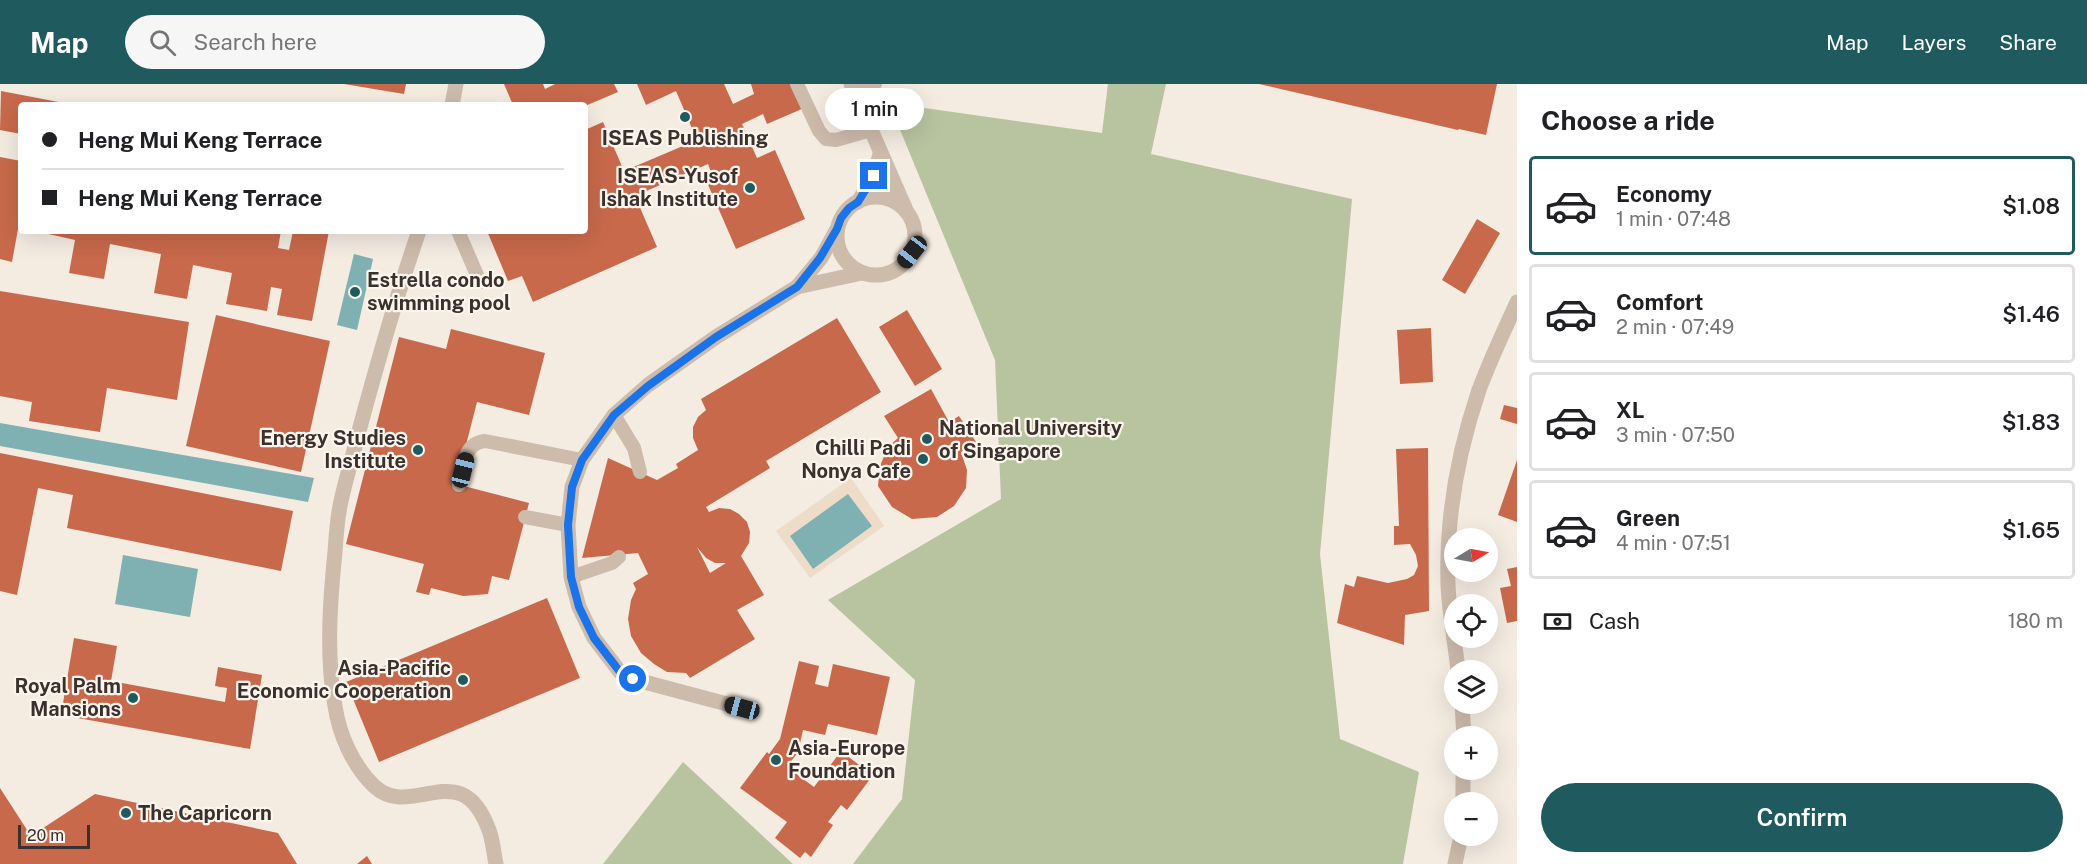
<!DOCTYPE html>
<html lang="en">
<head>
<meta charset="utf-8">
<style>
	:root { --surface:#fff; --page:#f6f6f6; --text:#202124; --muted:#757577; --line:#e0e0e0; --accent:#1f5a5e }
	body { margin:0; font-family:"Public Sans",sans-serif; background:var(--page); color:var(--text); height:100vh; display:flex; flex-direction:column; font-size:22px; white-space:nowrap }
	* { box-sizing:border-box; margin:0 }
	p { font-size:20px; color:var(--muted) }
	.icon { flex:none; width:33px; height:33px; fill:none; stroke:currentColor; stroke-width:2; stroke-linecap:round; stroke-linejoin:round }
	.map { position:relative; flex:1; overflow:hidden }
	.sheet { display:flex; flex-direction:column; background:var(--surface); width:570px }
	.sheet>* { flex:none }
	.banner { position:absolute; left:18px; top:18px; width:570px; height:132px; border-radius:6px; box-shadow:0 6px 24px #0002; display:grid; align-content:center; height:132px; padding:0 24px; background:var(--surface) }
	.needle { width:39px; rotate:80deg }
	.controls { position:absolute; left:1444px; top:444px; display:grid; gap:12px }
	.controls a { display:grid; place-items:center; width:54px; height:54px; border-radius:50%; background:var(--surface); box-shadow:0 6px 24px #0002; font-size:30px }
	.scale { position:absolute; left:18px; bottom:15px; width:72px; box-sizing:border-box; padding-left:6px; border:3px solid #3b302b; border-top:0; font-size:16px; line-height:21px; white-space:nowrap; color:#3b302b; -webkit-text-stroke:4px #fbf5ee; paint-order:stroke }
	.end { position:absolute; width:27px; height:27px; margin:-14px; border:8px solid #1a73e8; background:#fff; box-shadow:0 0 0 3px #fff }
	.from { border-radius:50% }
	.bubble { position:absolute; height:42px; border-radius:21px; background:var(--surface); box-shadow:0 6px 24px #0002; font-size:20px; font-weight:600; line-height:42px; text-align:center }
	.car { position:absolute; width:18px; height:36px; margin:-18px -9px; border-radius:8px; box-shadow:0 0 4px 2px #0007; background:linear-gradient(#222 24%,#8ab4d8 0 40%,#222 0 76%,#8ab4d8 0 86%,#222 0) }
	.banner b { display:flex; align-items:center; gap:21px; height:57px; font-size:22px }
	.banner b+b { border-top:2px solid var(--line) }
	.banner i { width:15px; height:15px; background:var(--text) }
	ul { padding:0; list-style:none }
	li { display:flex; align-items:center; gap:18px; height:99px; margin:0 12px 9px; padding:0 12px; border:3px solid var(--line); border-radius:6px }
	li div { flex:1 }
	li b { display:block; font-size:22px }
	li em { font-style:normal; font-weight:600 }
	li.active { border-color:var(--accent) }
	li>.icon { width:54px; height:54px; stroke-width:1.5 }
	h2 { padding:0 24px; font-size:27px; line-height:72px }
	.pay { display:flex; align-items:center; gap:15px; height:66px; padding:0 24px; font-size:22px }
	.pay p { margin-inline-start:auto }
	.cta { display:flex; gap:12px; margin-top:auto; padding:12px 24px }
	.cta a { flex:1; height:69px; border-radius:36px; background:var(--accent); color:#fff; font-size:24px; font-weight:600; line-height:69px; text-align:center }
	header { display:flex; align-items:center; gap:36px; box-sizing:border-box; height:84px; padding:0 30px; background:var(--accent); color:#fff }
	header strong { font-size:28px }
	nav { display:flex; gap:33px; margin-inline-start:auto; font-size:21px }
	.search { width:420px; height:54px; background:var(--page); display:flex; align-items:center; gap:15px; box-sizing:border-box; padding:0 21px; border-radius:33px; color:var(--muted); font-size:22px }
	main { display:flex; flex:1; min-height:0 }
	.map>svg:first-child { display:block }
	.green { fill:#b8c4a0 }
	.plaza { fill:#ecdcc8 }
	.water { fill:#7fb0b2 }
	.building { fill:#c8694b; fill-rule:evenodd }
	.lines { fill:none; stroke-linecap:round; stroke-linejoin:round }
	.service { stroke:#cdbbac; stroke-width:14 }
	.minor { stroke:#cdbbac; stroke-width:15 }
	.route { stroke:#1a73e8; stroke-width:8 }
	.poi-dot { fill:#1f5a5e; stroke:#fbf5ee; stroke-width:2 }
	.labels { text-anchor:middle; stroke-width:4.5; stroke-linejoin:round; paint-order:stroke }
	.poi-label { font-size:20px; font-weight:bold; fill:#3b302b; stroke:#fbf5ee; text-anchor:end }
</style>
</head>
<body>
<header>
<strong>Map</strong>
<div class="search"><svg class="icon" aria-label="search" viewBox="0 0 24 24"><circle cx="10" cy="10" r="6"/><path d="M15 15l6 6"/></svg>Search here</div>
<nav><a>Map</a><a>Layers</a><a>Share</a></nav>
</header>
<main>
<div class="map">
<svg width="1517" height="780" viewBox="0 0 1517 780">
	<rect width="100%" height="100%" fill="#f4ebe1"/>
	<g class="green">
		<polygon points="1108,0 1166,0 1151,70 1352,115 1320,470 1340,655 1419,688 1403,780 853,780 902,715 915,596 828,516 1001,415 995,276 889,19 1102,49"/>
		<polygon points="683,678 793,780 603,780"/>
	</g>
	<polygon class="plaza" points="851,394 884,442 810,494 776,447"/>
	<g class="water">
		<polygon points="354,170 373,175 357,246 337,241"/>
		<polygon points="0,339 314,394 308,418 0,362"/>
		<polygon points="848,410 872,442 813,485 790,452"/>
		<polygon points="123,471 198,485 190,533 115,520"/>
	</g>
	<g class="building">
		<polygon points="344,0 406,0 404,10"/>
		<polygon points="504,0 543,0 545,5 555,0 614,0 618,8 585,22 513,21"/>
		<polygon points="637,0 724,0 733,20 754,10 751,0 793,0 804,24 767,40 763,30 742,40 757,74 775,66 805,135 736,165 706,96 713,93 708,80 635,112 657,163 533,218 522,192 508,197 487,147 585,147 585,46 603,38 624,87 697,56 676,7 646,21"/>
		<polygon points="1259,0 1497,0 1486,51 1459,45 1458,46"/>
		<polygon points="1,7 69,20 69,21 21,21 21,50 0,46"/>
		<polygon points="0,73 21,77 21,145 18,145 12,178 0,175"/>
		<polygon points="1477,135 1500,149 1465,210 1442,196"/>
		<polygon points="35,147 281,147 278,164 289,166 293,147 329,147 312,237 277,231 282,205 271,203 267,227 226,220 232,189 193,181 187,215 154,209 161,170 110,160 104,195 69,189 75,156"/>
		<polygon points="0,207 189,238 177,316 107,304 100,348 29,337 32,318 0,312"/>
		<polygon points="907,226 942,285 915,302 879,243"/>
		<polygon points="216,231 330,257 301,388 186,362"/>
		<path d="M837,234L881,308L766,377L770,384L706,423L709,428L719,424L730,425L739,430L747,438L750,448L749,459L741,472L764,511L737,526L755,555L690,594L686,589L667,588L654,580L641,569L631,552L628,535L631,516L636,505L633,499L648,490L638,469L582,474L608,374L657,396L678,384L676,380L698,366L693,354V343L698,333L706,326L701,315ZM697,463L706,474L715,479H726L710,489Z"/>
		<polygon points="1431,244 1433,298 1400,300 1397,246"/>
		<polygon points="451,245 545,269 529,331 477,318 456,400 529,419 509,496 492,492 488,510 463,512 431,504 429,511 416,508 424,480 346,460 399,253 446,265"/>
		<polygon points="931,305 949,338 959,332 976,358 961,368 967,386 966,404 954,422 937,433 912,435 892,423 878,402 880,382 888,363 898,354 884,332"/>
		<polygon points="1504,321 1517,324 1517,340 1500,335"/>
		<polygon points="1428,364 1429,527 1405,531 1404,561 1337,539 1345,500 1354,503 1357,492 1388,499 1407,495 1414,491 1418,482 1416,471 1410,460 1394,461 1394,442 1399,442 1396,365"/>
		<polygon points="0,369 293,427 281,487 67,444 73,411 38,404 17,511 0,507"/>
		<polygon points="1517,376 1517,438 1498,431"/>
		<polygon points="1517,483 1517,537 1507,539 1500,504 1511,502 1507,485"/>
		<polygon points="547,514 580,594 379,678 346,598"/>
		<polygon points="74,554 117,562 111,597 225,618 227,604 215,602 218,583 262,591 250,665 61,631"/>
		<polygon points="799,577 819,582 815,600 828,603 833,580 890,593 877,651 828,640 825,651 803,646 798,668 787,683 814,703 841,667 867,687 864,691 870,695 847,726 841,721 828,738 833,741 811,773 805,768 800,774 775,754 787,738 740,704 767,668 769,670 780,655"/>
		<polygon points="0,704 31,752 95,710 278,749 297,780 0,780"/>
		<polygon points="367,772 372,780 357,780"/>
	</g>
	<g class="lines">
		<g class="service">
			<polyline points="797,0 819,47 826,55 836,56 871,46"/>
			<polyline points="855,9 875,0"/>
			<polyline points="458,147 480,198"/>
			<polyline points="614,331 634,364 640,388"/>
			<path d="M459,401C464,383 463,359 485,357L582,376"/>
			<polyline points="525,433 568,441"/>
			<polyline points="571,493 612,479 619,473"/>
		</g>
		<g class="minor">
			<polyline points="851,0 906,126"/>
			<polyline points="452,21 456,0"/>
			<circle cx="876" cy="152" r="39"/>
			<polyline points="858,118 874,92 880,70"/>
			<path d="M419,147C396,213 377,280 359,347C353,372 345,397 340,422C337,437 336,453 335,468C330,517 326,572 335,622C339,650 353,682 374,702C412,738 462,667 490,749C493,759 494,770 496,780"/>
			<polyline points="797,203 862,189"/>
			<path d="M1458,586C1455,558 1449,529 1448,500C1446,435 1458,368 1479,306C1490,276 1504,247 1517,218"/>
			<polyline points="1462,620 1464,652"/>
			<polyline points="742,624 633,595 620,588 594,554 579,523 571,493 568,441 572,403 582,376 614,331 648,301 716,253 797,203 821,174 837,145"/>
			<polyline points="1463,718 1463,686"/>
			<polyline points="1455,780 1461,752"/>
		</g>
	</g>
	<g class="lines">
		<polyline class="route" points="633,595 620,588 594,554 579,523 571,493 568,441 572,403 582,376 614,331 648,302 716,253 797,203 820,174 837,145 841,134 849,124 858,118 874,92"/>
	</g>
	<g class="poi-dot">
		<circle cx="685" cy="33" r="6"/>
		<circle cx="750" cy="104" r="6"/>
		<circle cx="355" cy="208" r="6"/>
		<circle cx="927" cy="355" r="6"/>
		<circle cx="418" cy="366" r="6"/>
		<circle cx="923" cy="375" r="6"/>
		<circle cx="463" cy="596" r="6"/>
		<circle cx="133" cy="614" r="6"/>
		<circle cx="776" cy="676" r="6"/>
		<circle cx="126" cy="729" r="6"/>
	</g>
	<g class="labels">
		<g class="poi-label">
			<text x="685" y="61" text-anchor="middle">ISEAS Publishing</text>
			<text x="738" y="99">ISEAS-Yusof<tspan x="738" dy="23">Ishak Institute</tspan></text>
			<text x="367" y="203" text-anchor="start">Estrella condo<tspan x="367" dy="23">swimming pool</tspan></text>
			<text x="939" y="351" text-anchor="start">National University<tspan x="939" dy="23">of Singapore</tspan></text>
			<text x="406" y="361">Energy Studies<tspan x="406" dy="23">Institute</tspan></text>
			<text x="911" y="371">Chilli Padi<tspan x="911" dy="23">Nonya Cafe</tspan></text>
			<text x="451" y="591">Asia-Pacific<tspan x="451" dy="23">Economic Cooperation</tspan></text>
			<text x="121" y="609">Royal Palm<tspan x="121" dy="23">Mansions</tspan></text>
			<text x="788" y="671" text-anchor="start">Asia-Europe<tspan x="788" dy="23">Foundation</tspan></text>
			<text x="138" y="736" text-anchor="start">The Capricorn</text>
		</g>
	</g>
</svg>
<div class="controls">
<a><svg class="needle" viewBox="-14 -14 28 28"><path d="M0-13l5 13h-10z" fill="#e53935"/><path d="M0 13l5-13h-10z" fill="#757577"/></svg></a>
<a><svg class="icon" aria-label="locate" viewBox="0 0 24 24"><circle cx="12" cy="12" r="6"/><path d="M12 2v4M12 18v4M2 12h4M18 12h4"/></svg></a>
<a><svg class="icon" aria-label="layers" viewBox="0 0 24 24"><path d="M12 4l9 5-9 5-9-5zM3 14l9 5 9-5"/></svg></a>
<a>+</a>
<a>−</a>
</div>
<div class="scale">20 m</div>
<i class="end from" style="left:633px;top:595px"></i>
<i class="end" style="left:874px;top:92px"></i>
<div class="bubble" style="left:825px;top:4px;width:99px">1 min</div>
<i class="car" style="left:912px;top:168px;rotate:218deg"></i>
<i class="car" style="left:463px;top:386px;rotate:14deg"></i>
<i class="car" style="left:742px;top:624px;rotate:285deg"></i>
<div class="banner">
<b><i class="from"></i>Heng Mui Keng Terrace</b>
<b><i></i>Heng Mui Keng Terrace</b>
</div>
</div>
<section class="sheet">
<h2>Choose a ride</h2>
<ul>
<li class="active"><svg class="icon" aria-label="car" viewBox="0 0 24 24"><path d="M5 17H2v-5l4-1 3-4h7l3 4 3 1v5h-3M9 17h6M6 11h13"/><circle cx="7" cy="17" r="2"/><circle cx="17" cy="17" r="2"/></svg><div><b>Economy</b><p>1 min · 07:48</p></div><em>$1.08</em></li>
<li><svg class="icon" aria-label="car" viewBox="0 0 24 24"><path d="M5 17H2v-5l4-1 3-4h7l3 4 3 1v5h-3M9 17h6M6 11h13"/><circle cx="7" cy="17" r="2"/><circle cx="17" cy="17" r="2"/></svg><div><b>Comfort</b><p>2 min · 07:49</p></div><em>$1.46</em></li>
<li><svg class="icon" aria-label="car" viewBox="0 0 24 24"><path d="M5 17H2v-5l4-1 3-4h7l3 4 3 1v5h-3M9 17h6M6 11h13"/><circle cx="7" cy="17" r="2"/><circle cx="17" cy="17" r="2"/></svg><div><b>XL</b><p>3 min · 07:50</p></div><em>$1.83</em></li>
<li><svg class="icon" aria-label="car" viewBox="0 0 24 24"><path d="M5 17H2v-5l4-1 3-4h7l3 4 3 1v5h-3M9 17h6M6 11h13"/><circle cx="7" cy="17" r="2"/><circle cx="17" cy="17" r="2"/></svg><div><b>Green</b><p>4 min · 07:51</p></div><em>$1.65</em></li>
</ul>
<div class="pay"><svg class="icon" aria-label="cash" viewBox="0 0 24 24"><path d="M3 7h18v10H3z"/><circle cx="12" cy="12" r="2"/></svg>Cash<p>180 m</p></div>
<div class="cta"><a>Confirm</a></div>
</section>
</main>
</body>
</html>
